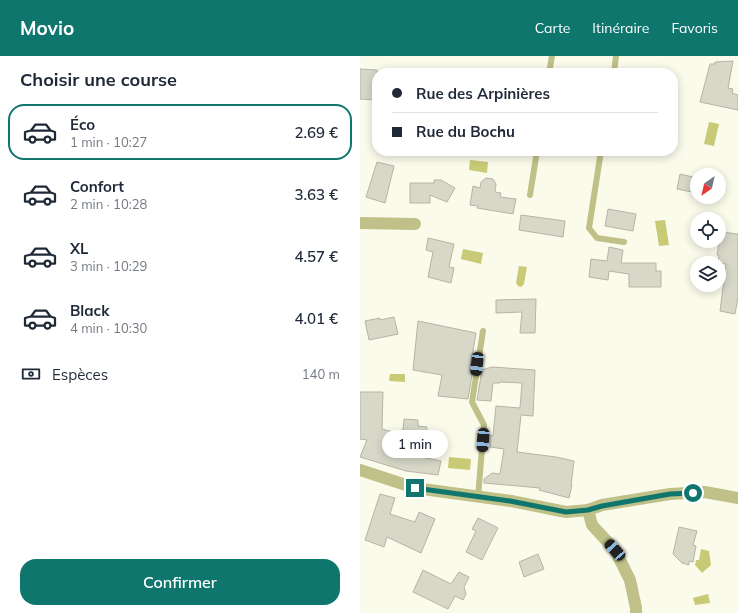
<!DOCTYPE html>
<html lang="fr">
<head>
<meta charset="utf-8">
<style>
	:root { --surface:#fff; --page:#f2f2f3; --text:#1f2937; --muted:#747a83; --line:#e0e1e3; --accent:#0f766e }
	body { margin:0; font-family:Mulish,sans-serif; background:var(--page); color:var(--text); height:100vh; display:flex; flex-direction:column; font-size:15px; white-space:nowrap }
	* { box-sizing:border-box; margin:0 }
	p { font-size:13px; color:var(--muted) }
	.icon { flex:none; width:22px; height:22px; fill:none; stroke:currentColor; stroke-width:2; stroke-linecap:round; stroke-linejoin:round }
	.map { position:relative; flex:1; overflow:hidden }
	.panel { display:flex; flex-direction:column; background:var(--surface); width:360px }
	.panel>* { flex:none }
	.guide { position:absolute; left:12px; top:12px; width:306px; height:88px; border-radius:16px; box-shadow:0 2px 10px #0003; display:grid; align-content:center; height:88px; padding:0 20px; background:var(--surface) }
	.needle { width:26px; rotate:214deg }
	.controls { position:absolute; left:330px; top:112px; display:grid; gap:8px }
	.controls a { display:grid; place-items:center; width:36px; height:36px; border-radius:50%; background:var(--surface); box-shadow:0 2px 10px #0003; font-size:20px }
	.end { position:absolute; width:18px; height:18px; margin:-9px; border:5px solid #0f766e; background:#fff; box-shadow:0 0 0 2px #fff }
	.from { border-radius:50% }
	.bubble { position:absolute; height:28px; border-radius:14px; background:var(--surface); box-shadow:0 2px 10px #0003; font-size:13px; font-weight:600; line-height:28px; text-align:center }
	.car { position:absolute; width:12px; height:24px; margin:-12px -6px; border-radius:5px; box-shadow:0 0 3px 1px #0007; background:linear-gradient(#222 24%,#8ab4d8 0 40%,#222 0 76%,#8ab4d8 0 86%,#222 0) }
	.guide b { display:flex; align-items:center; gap:14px; height:38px; font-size:15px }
	.guide b+b { border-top:1px solid var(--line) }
	.guide i { width:10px; height:10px; background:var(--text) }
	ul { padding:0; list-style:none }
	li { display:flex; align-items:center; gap:12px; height:56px; margin:0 8px 6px; padding:0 12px; border:2px solid transparent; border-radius:16px }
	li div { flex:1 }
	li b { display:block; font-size:15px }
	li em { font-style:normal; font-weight:600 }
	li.selected { border-color:var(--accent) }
	li>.icon { width:36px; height:36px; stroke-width:1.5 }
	h2 { padding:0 20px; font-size:18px; line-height:48px }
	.pay { display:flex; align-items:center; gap:10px; height:44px; padding:0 20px; font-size:15px }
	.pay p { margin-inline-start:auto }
	.cta { display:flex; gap:8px; margin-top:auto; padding:8px 20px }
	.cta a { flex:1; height:46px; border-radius:16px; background:var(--accent); color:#fff; font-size:16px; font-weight:600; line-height:46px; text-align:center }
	header { display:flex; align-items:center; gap:24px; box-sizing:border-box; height:56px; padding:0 20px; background:var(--accent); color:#fff }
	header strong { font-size:19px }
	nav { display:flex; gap:22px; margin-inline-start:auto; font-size:14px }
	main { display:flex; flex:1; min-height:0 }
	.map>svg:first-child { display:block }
	.water { fill:#c8ca75 }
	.building { fill:#d7d8c8; stroke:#b4b5a6 }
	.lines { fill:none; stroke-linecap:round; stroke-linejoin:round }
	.service { stroke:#bfc188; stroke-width:6 }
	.minor { stroke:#bfc188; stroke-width:12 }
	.route { stroke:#0f766e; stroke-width:5 }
</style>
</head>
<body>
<header>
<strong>Movio</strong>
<nav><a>Carte</a><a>Itinéraire</a><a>Favoris</a></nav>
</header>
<main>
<section class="panel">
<h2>Choisir une course</h2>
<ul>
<li class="selected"><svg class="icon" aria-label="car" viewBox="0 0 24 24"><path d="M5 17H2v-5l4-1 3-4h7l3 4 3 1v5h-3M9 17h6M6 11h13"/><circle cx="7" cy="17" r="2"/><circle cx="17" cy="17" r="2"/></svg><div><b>Éco</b><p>1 min · 10:27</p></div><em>2.69 €</em></li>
<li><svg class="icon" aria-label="car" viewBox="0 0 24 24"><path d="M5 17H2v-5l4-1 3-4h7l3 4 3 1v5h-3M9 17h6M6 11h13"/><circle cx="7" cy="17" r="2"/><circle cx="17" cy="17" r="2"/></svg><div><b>Confort</b><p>2 min · 10:28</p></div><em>3.63 €</em></li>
<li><svg class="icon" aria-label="car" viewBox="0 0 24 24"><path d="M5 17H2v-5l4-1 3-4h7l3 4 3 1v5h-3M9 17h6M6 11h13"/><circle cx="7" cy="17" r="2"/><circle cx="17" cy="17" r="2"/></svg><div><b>XL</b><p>3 min · 10:29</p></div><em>4.57 €</em></li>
<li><svg class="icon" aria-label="car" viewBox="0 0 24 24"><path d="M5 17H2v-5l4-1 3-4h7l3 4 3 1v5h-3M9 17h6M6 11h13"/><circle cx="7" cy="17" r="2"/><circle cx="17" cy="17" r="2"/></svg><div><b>Black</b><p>4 min · 10:30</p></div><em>4.01 €</em></li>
</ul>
<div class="pay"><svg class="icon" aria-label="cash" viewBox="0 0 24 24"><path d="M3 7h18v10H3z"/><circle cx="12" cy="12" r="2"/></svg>Espèces<p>140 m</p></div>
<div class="cta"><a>Confirmer</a></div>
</section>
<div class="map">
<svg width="378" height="557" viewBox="0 0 378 557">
	<rect width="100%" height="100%" fill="#fafbeb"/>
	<g class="water">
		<polygon points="349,66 359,68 354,90 344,88"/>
		<polygon points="110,104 128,106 127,117 109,114"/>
		<polygon points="305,164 309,189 299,190 295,165"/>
		<polygon points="103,193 123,197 121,208 101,203"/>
		<polygon points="159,210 167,211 164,228 161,231 158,230 156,227"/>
		<polygon points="30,318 45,318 45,326 29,325"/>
		<polygon points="89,401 111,403 110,414 88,412"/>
		<polygon points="341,493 349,495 351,509 342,517 335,509 336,504 339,504"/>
		<polygon points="348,538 350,547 335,549 333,542"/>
	</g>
	<g class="building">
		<polygon points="373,5 368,32 373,33 372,37 378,39 378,54 340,46 350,8 355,8 355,6"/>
		<polygon points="0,13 17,14 17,44 0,43"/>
		<polygon points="17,106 34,110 25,147 6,141"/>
		<polygon points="320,118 337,122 337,137 317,133"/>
		<polygon points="126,122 133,123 136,128 135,136 141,137 140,141 156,143 153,158 117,152 118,150 110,149 113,130 120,132 121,126"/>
		<polygon points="74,124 81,124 95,132 87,146 70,139 70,147 50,147 50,127 74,127"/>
		<polygon points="248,153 276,158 273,175 245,170"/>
		<polygon points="161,159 205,165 203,181 159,174"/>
		<polygon points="361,176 378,178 378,241 375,258 360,255 366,208 358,207 359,199 357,199"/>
		<polygon points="68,182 94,188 89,211 94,212 91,227 68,221 73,196 66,194"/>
		<polygon points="249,191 263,194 261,207 296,207 296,215 301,215 301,231 269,231 269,218 249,215 248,224 229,221 231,203 247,205"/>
		<polygon points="176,243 175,277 160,277 162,256 136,257 136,244"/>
		<polygon points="34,261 38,278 9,284 5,265 20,262 20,264"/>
		<polygon points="58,265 116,277 110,313 113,313 108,343 78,340 82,319 53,314"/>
		<polygon points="132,311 175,314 173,360 161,359 157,396 196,401 214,405 211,429 212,429 209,442 179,434 180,432 124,427 124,423 132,417 140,418 144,393 130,391 130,379 133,380 136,350 160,352 162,327 140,326 140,327 133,327 131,345 117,344 122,314"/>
		<polygon points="0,336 23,336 22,373 33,376 43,374 44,363 58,364 58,370 67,371 66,382 63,382 61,401 81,405 78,419 46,415 0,401 7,384 0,383"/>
		<polygon points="20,438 35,442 30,458 55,466 59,456 75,463 61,497 27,481 24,491 5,484"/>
		<polygon points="118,462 138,472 122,504 106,496 116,475 112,473"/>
		<polygon points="319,471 337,475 333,489 336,490 333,506 329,505 329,509 322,507 313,498"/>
		<polygon points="178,498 184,513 164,521 159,506"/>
		<polygon points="63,514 91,528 99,516 109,521 104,531 106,538 103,544 95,540 88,553 53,536"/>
	</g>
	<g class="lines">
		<g class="service">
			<polyline points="189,17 192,0"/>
			<polyline points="254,17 256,0"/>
			<polyline points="241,95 229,172 237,182 264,186"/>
			<polyline points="170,139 177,95"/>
			<polyline points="118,441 124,369 112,346 123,275"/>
		</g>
		<g class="minor">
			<polyline points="0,167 55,168"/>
			<polyline points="0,414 55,432 151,445 206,456 228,454 242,449 310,438 345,436 378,442"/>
			<polyline points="228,454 232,469 255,494 270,524 276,552 276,557"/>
		</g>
	</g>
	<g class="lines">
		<polyline class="route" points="55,432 150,445 206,456 228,454 242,450 310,438 333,437"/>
	</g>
</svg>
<div class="controls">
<a><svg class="needle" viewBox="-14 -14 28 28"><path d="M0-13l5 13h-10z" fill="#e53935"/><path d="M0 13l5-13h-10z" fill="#747a83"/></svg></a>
<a><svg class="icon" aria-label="locate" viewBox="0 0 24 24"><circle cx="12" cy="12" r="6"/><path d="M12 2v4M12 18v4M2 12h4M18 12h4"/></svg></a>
<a><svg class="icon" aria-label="layers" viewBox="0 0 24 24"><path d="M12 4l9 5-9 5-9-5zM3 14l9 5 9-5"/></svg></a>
</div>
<i class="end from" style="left:333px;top:437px"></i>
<i class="end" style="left:55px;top:432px"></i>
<div class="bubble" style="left:22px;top:374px;width:66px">1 min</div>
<i class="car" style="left:117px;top:308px;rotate:187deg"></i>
<i class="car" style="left:123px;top:384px;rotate:184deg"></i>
<i class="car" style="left:255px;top:494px;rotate:318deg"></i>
<div class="guide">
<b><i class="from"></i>Rue des Arpinières</b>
<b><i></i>Rue du Bochu</b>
</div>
</div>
</main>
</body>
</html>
